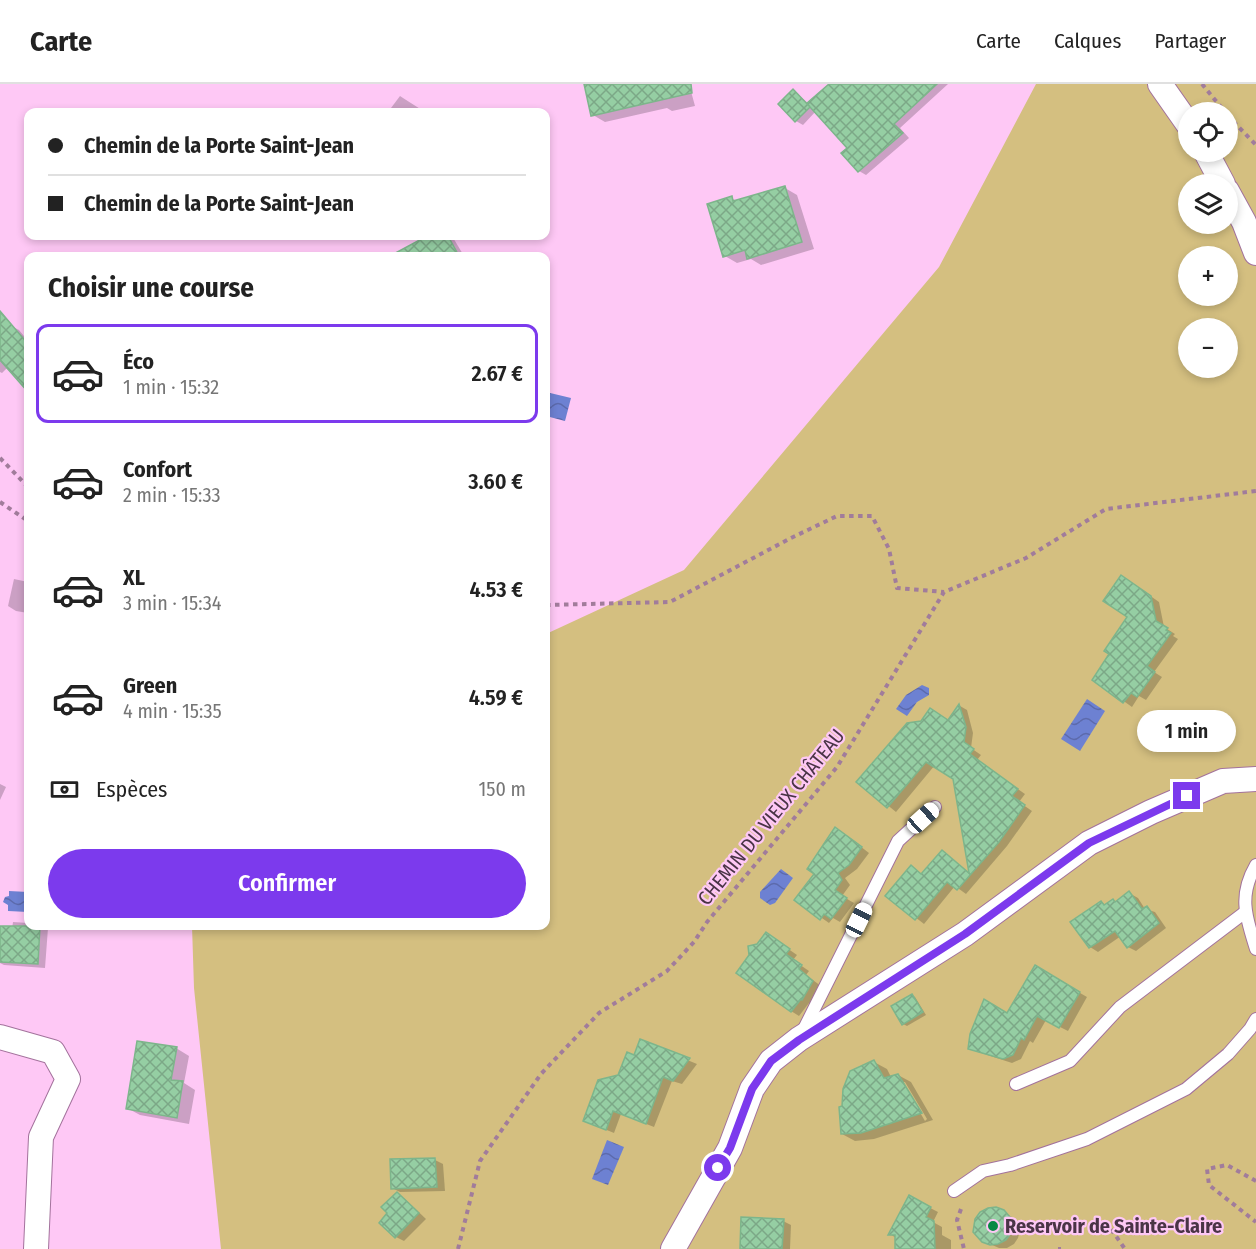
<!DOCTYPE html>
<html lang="fr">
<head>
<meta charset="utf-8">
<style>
	:root { --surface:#fff; --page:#f6f6f6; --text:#222; --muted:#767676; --line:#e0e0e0; --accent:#7c3aed }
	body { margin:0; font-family:"Fira Sans Condensed",sans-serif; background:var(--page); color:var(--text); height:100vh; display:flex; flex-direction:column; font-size:22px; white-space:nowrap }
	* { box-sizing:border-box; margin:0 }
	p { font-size:20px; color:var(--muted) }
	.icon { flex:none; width:33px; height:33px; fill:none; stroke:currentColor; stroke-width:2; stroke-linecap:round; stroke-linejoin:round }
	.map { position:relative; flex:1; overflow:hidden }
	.panel { position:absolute; left:24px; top:168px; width:526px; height:678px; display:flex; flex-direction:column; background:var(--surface); border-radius:12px; box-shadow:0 3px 9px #0003 }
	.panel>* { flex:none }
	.banner { position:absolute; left:24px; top:24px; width:526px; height:132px; border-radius:12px; box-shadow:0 3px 9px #0003; display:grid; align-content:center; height:132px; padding:0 24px; background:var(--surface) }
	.tools { position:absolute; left:1178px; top:18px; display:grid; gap:12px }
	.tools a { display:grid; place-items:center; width:60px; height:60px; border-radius:50%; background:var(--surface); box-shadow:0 3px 9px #0003; font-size:30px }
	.end { position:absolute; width:27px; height:27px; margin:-14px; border:8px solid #7c3aed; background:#fff; box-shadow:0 0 0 3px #fff }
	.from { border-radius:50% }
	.bubble { position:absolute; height:42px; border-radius:21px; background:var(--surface); box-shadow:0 3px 9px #0003; font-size:20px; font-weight:600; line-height:42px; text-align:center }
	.car { position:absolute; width:18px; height:36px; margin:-18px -9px; border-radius:8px; box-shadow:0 0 4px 2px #0007; background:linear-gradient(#fff 24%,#345 0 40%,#fff 0 76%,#345 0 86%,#fff 0) }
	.banner b { display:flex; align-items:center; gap:21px; height:57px; font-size:22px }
	.banner b+b { border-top:2px solid var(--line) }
	.banner i { width:15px; height:15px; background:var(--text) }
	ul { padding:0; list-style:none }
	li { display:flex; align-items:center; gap:18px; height:99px; margin:0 12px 9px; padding:0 12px; border:3px solid transparent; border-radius:12px }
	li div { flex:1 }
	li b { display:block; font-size:22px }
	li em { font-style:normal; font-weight:600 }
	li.active { border-color:var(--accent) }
	li>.icon { width:54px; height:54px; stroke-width:1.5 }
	h2 { padding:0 24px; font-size:27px; line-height:72px }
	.pay { display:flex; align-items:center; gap:15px; height:66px; padding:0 24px; font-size:22px }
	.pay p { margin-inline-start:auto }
	.action { display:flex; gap:12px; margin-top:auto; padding:12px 24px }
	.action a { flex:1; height:69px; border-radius:36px; background:var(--accent); color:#fff; font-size:24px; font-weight:600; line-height:69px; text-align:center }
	header { display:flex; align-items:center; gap:36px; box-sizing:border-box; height:84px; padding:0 30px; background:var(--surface); border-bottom:2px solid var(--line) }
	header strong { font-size:28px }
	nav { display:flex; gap:33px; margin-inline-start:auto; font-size:21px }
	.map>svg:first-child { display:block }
	.green { fill:#d4bf80; fill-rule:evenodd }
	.water { fill:url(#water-waves) }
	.shadow { fill:#0003; fill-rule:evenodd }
	.building { fill:url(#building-cross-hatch); stroke:#7db58b; stroke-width:1.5 }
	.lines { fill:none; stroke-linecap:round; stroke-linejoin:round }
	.service-casing { stroke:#a3729c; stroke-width:14 }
	.minor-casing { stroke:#a3729c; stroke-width:26 }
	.path { stroke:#a17c9b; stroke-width:4; stroke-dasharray:4.5 4.5; stroke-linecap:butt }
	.service { stroke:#fff; stroke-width:12 }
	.minor { stroke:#fff; stroke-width:24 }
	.route { stroke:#7c3aed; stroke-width:8 }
	.poi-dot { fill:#088945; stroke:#fec8f5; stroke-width:2 }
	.labels { text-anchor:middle; stroke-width:4.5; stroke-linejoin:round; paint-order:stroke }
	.street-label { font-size:20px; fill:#4a3446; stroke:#fec8f5 }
	.poi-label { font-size:20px; font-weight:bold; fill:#4a3446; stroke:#fec8f5; text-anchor:start }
</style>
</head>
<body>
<header>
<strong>Carte</strong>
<nav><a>Carte</a><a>Calques</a><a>Partager</a></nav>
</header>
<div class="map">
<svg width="1256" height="1165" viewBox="0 0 1256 1165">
	<defs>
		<pattern id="water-waves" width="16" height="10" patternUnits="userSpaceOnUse" patternTransform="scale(1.5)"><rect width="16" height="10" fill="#6d81d2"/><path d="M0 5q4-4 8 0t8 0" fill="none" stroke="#5c6aac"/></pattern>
		<pattern id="building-cross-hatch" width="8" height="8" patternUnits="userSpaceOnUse" patternTransform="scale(1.5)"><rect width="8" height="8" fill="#95cea3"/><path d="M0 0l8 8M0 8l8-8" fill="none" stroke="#7ca887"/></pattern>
	</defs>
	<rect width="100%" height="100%" fill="#fec8f5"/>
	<path class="green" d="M1036,0H1256V1165H221L194,904L192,842H546V550L684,486L939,183ZM1188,28H1227V68H1188ZM1188,100H1227V140H1188ZM1188,172H1227V212H1188ZM1188,244H1227V284H1188Z"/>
	<g class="water">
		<polygon points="546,308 571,314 565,337 546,332"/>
		<polygon points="922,601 929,604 929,611 917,618 907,632 896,625 906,611"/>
		<polygon points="1087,615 1105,627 1080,667 1061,655"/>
		<polygon points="781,785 793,794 775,819 770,821 760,814 760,808"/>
		<polygon points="9,807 28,808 28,828 8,827 8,821 3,818 5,813 9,812"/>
		<polygon points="607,1056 624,1063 608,1101 592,1095"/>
	</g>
	<g class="shadow">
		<polygon points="596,0 689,0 695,22 672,27 667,24 605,38 593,31"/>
		<polygon points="854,0 948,0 900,44 909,54 866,91 859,87 850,64 816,27 803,41 796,37 794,7 809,20"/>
		<polygon points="400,12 403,14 425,28 388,28"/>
		<polygon points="785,104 797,111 814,165 761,181 751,175 737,179 725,172 731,114 737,117"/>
		<polygon points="430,152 452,152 464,172 413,172 408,164"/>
		<polygon points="11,242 19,246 28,257 28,306 8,283 2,289 0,288 0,244"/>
		<polygon points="14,495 28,498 28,529 16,527 8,522"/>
		<polygon points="1129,497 1159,518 1164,543 1175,550 1173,552 1178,555 1154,588 1162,593 1146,616 1139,612 1132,623 1094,596 1111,570 1129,533"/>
		<polygon points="960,622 967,626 973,649 971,664 981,671 977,676 1025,710 1019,718 1032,727 1007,762 966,810 955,802 924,840 887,811 911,783 922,790 942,768 971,790 954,694 935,681 896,728 859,698 949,638"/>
		<polygon points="0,700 6,703 0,716"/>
		<polygon points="843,749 869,769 857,785 845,794 850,801 842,812 854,819 840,838 833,834 829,839 796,816"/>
		<polygon points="1129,809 1138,814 1145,825 1155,828 1166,844 1136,867 1128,863 1121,852 1098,868 1090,863 1072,838 1101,818 1106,821 1113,816 1117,818"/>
		<polygon points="13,838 28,839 28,842 44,842 48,844 45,884 4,881 0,879 0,844 12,845"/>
		<polygon points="774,855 797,871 793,876 809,887 806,891 821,902 811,920 809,919 799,932 791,927"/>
		<polygon points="1035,883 1087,913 1068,947 1046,936 1033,959 1030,957 1021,975 1012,979 978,968 970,964 1008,931"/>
		<polygon points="912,911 915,913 926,931 907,942 903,940"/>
		<polygon points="641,957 697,980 682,1000 672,997 654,1043 621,1030 614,1049 585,1037 635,973"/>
		<polygon points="176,964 189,972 184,999 195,1006 189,1040 140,1031 127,1024"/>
		<path d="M874,978L887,985L891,993L898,991L911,998L933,1036L874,1055L855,1057L842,1050ZM902,998H905L927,1035L925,1037Z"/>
		<polygon points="435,1076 443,1080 445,1107 400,1108 392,1104"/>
		<polygon points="397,1110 405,1115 426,1135 404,1157 396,1153 390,1129"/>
		<polygon points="909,1113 938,1128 933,1138 942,1143 942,1151 951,1156 951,1165 896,1165 896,1154 890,1150"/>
		<polygon points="1003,1128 1012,1133 1020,1146 1018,1154 1014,1160 1007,1164 999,1164 983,1157"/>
		<polygon points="783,1137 791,1141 790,1165 741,1165"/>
	</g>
	<g class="building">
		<polygon points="584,0 691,0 692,9 591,32"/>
		<polygon points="829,0 937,0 894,40 903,49 858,88 841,69 847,64 810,23 795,38 778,20 793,5 810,23 807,19"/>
		<polygon points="785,102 802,158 747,175 745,166 723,173 707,120 732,112 733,117"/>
		<polygon points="427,152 448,152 459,172 390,172"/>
		<polygon points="0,227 28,260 28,308 0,276"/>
		<polygon points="1121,491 1151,512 1156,537 1168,544 1166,546 1171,549 1147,582 1155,588 1137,613 1131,609 1123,619 1092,596 1109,570 1104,567 1127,533 1103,517"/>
		<polygon points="959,620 966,643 964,658 974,665 970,670 1018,705 1012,712 1025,721 999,758 957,806 947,798 915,836 885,812 911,781 921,790 942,766 969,789 953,695 926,678 887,724 856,698 907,639 921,637 930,624 948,636"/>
		<polygon points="835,743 862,763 849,781 838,789 842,796 835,806 847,814 831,835 824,830 820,836 794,816 814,790 807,785"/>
		<polygon points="1129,807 1142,825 1147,822 1159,839 1127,864 1115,847 1089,864 1070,838 1101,817 1104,821 1113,815 1115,818"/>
		<polygon points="0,842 40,842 38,880 0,878"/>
		<polygon points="766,848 790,865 786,870 802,881 799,885 813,897 802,916 801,915 791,928 736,889 749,871 748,862 757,860"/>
		<polygon points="1035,881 1080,908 1059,944 1037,932 1024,956 1021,954 1013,971 1003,975 968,965 970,950 984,915 1007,929"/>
		<polygon points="912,910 923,928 902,941 891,922"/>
		<polygon points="640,955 690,974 673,997 663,993 646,1040 613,1027 606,1046 583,1037 598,996 618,991 627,968 634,971"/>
		<polygon points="137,957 177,963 171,996 183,997 177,1034 126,1025"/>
		<polygon points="874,976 884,994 898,990 922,1029 861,1049 841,1050 839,1023 842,1022 843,1005 850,987"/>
		<polygon points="435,1074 437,1103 391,1105 390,1075"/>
		<polygon points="397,1108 419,1129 395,1154 379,1139 387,1129 381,1123"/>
		<polygon points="909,1111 931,1123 926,1133 934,1137 935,1165 895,1165 895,1151 888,1151"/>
		<polygon points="996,1123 1004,1126 1010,1133 1012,1141 1011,1149 1006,1156 998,1160 990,1161 982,1158 973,1148 975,1135 980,1128 988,1124"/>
		<polygon points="741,1133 784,1135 782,1165 740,1165"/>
	</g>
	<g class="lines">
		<g class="service-casing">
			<g id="service">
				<path d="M1256,781C1238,812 1246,833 1256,865"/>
				<polyline points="802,949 898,757 935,723"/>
				<polyline points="1016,1000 1070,977 1120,923 1244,829"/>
				<polyline points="954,1107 983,1087 1010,1081 1087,1055 1186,1005 1228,970 1250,945 1256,935"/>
			</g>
		</g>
		<g class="minor-casing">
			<g id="minor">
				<polyline points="1160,0 1188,40"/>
				<polyline points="1206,68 1223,100"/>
				<polyline points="1227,107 1244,138 1256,169"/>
				<polyline points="0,953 53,968 68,995 41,1053 36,1165"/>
				<polyline points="673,1165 730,1064 752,1005 771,977 799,955 965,850 1089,759 1151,728 1223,697 1256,695"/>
			</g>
		</g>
		<g class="path">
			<polyline points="1202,0 1225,28"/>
			<polyline points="1227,31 1256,61"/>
			<polyline points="0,374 28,403"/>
			<polyline points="0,418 28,437"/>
			<polyline points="546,521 670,518 791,454 837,432 872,432 889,465 897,504 944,508"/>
			<polyline points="1256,1097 1227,1081 1207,1085 1209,1101 1256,1138"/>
			<polyline points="961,1125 957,1136 964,1165"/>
			<polyline points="1106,1138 1125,1165"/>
			<polyline points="458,1165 480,1077 541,990 599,929 667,887 694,858 707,838 837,683 944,508 1026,474 1106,425 1256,407"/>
			<polyline points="1058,1165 1061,1165"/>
		</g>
		<use href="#service" class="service"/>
		<use href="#minor" class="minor"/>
	</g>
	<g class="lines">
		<polyline class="route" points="718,1084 730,1064 752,1005 771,977 799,956 965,850 1089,759 1187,712"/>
	</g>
	<circle class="poi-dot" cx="993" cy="1142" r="6"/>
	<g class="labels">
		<g class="street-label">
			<text transform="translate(771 733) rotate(-51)" y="7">CHEMIN DU VIEUX CHÂTEAU</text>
		</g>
		<g class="poi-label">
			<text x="1005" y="1149">Reservoir de Sainte-Claire</text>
		</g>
	</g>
</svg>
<div class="tools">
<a><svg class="icon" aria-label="locate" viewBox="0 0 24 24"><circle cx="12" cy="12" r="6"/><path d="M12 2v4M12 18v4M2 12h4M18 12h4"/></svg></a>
<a><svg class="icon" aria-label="layers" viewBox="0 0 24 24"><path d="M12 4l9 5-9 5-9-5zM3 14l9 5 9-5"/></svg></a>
<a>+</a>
<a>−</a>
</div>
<i class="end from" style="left:718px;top:1084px"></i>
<i class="end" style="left:1187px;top:712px"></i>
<div class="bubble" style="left:1137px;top:626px;width:99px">1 min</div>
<i class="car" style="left:923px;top:734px;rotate:48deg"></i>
<i class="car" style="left:859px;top:836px;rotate:26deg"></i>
<div class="banner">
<b><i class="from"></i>Chemin de la Porte Saint-Jean</b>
<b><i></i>Chemin de la Porte Saint-Jean</b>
</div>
<section class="panel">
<h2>Choisir une course</h2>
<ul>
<li class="active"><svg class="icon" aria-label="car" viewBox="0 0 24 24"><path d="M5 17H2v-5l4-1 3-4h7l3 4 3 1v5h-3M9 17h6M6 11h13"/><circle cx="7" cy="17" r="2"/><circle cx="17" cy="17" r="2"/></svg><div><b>Éco</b><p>1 min · 15:32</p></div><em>2.67 €</em></li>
<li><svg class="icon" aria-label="car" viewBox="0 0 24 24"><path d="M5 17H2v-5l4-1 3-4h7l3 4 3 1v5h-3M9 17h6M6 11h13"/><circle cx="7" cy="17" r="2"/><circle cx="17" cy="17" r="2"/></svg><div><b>Confort</b><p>2 min · 15:33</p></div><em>3.60 €</em></li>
<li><svg class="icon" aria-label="car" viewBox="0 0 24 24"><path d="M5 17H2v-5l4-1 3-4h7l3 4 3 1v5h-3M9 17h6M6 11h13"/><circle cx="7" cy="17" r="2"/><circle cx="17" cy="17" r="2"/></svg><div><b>XL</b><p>3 min · 15:34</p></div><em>4.53 €</em></li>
<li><svg class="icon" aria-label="car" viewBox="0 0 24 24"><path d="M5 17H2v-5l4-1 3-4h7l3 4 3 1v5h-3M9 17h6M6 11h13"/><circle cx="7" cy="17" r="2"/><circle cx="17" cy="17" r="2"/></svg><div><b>Green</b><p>4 min · 15:35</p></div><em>4.59 €</em></li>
</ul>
<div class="pay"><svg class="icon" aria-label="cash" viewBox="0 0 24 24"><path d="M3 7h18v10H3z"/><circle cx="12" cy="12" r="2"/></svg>Espèces<p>150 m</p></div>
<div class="action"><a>Confirmer</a></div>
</section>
</div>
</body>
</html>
